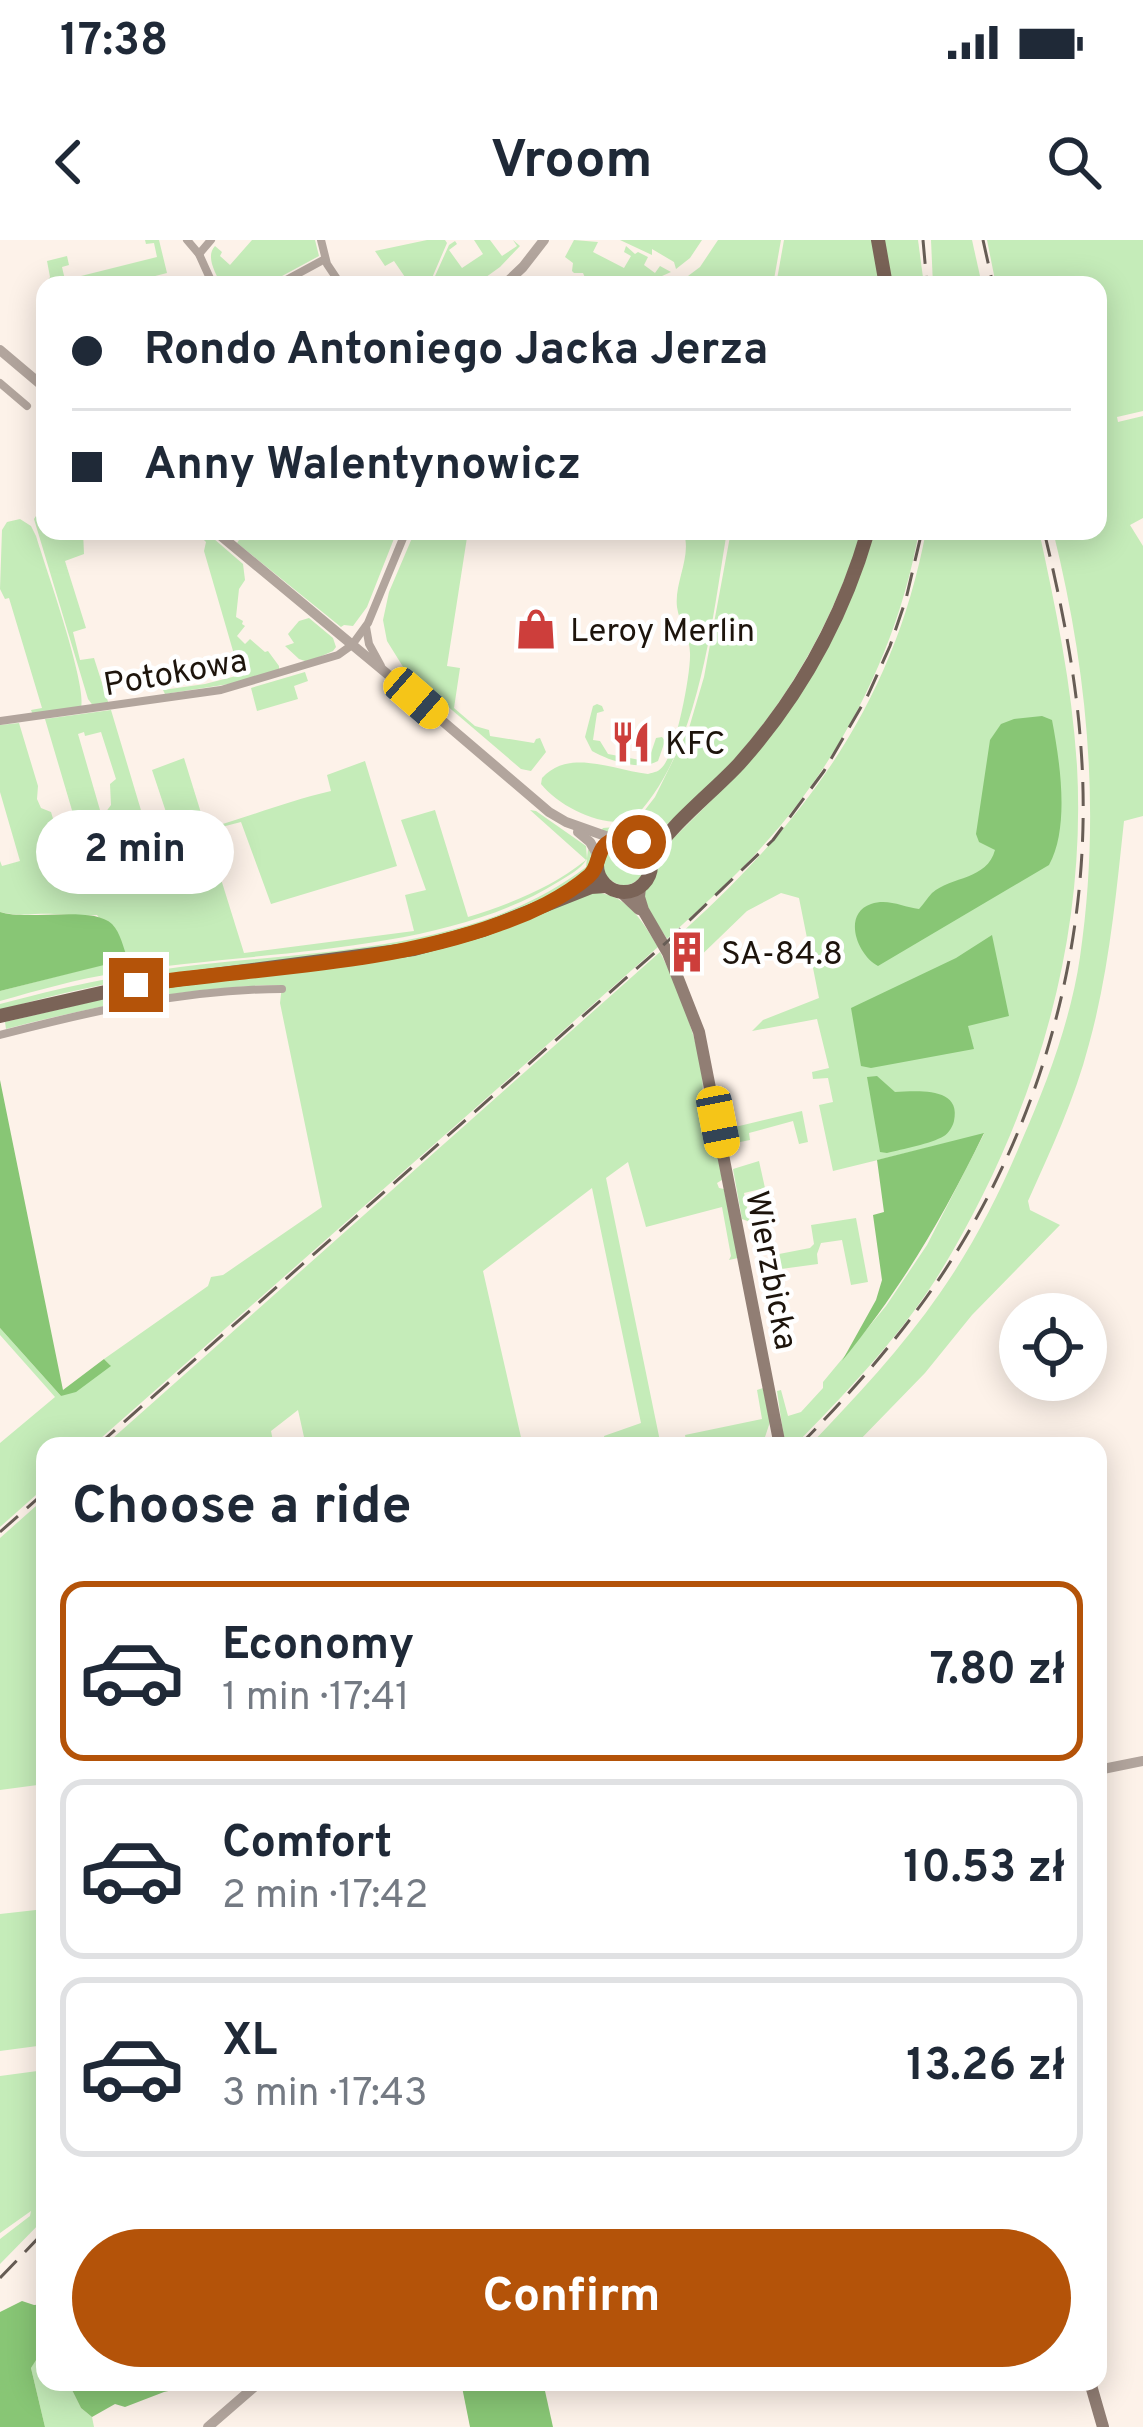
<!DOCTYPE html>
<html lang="en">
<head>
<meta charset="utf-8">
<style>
	:root { --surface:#fff; --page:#f6f6f7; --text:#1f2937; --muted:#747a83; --line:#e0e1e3; --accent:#b45309 }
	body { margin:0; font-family:Overpass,sans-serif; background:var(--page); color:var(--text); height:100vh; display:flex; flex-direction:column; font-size:45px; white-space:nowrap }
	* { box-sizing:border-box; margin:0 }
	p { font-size:39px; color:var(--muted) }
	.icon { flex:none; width:66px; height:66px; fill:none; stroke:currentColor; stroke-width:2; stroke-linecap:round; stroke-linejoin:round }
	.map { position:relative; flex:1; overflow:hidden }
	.details { position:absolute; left:36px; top:1197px; width:1071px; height:954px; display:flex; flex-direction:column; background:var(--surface); border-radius:24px; box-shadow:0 6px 30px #0003 }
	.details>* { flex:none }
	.banner { position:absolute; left:36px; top:36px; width:1071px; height:264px; border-radius:24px; box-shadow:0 6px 30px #0003; display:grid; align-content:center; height:264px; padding:0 36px; background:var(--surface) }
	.tools { position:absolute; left:999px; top:1053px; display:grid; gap:24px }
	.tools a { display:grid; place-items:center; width:108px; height:108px; border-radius:50%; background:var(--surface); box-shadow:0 6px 30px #0003; font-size:60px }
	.end { position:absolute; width:54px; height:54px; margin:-27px; border:15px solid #b45309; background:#fff; box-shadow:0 0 0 6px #fff }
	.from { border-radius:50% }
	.bubble { position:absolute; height:84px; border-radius:42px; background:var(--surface); box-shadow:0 6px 30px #0003; font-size:39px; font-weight:700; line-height:84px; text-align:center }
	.car { position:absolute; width:36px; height:72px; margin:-36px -18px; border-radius:15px; box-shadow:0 0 9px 3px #0007; background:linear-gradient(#f5c518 24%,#345 0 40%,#f5c518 0 76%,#345 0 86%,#f5c518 0) }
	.banner b { display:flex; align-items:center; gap:42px; height:114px; font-size:45px }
	.banner b+b { border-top:3px solid var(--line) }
	.banner i { width:30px; height:30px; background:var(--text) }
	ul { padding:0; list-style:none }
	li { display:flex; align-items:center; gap:36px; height:180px; margin:0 24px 18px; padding:0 12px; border:6px solid var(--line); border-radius:24px }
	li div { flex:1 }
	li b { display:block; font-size:45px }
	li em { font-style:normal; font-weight:700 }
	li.current { border-color:var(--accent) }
	li>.icon { width:108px; height:108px; stroke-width:1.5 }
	h2 { padding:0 36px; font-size:54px; line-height:144px }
	.button { display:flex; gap:24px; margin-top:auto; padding:24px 36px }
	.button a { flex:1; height:138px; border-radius:72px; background:var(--accent); color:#fff; font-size:48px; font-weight:700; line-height:138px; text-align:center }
	.status { display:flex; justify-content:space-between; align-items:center; height:84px; padding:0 60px; background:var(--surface); direction:ltr }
	.status svg { height:33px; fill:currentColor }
	header { display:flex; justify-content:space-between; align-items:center; height:156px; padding:0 36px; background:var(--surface); font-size:54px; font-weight:700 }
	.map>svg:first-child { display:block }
	.green { fill:#c5ecb9; fill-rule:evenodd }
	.forest { fill:#88c675 }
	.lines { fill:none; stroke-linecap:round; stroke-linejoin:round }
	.minor { stroke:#b2a59d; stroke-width:8 }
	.tertiary { stroke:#b2a59d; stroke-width:10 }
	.secondary { stroke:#917e74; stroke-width:12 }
	.primary { stroke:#7a6357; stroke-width:14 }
	.rail { stroke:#675d55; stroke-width:3; stroke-dasharray:24 12; stroke-linecap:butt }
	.route { stroke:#b45309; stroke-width:15 }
	.labels { text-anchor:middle; stroke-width:9; stroke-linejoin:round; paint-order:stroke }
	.poi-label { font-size:33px; fill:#1d140c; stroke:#fff; text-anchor:start }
	.street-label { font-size:33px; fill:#1d140c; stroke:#fff }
</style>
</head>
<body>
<div class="status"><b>17:38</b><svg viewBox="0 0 49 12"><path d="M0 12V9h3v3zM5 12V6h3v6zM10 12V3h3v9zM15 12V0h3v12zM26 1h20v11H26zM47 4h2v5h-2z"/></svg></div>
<header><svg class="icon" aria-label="back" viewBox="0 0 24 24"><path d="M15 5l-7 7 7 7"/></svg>Vroom<svg class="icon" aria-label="search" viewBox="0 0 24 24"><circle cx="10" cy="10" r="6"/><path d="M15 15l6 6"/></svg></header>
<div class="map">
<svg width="1143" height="2187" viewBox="0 0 1143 2187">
	<rect width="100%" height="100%" fill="#fdf2e9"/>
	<g class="green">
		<polygon points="145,0 159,0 167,33 120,45 49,45 46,43 50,37 47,21 67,16 69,25 62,27 65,40 157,17 154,3 146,4"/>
		<path d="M252,0H315L319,16L271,42L266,41L258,45H221C216,33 205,17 215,6L222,12L220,16L230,25Z"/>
		<polygon points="427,0 445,0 447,3 429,45 400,45 407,40 394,21 385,26 375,11"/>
		<polygon points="474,0 490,0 502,16 517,6 513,0 520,6 500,27 475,45 431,45 449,5 455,1 457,4 449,10 462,28 483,14"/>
		<polygon points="574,0 598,2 593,12 624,28 631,16 624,12 626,6 635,14 638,12 648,17 644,25 655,33 660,26 671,32 642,45 603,45 601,40 593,39 590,45 580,45 586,40 583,33 574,33 572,31 573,23 565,17"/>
		<polygon points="620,0 702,0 690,18 676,29 674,22 652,9 652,15"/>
		<polygon points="718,0 781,0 773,45 676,45 700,27"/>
		<polygon points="784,0 873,0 880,45 776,45"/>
		<polygon points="884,0 918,0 924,45 892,45"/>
		<polygon points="931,0 972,0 982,45 933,45"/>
		<path d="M987,0H1143V171L1117,177L1118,182L1143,176V278L1130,285L1143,306V576L1124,581C1116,655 1109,732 1089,804C1075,858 1051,910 1028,961L1030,970L1060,985L972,1075L925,1133L854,1206H809C855,1158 902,1108 940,1053C973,1006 1000,953 1022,900C1047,843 1071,779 1080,717C1101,573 1088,432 1053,291H1098V45H996Z"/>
		<polygon points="45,273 45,291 83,291 84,314 65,321 86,388 73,392 80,420 94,418 109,465 94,467 88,459 34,279 36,276"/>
		<path d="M20,279L31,286L36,296C45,326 88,446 81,469L33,475L31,470L42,468L9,358L5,359L0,349L2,290L7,282Z"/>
		<polygon points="228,291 397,291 367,367 353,386 344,385 341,387 237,303 239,300"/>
		<polygon points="415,291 468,291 447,426 460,428 454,468 475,486 489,490 490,496 534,503 536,499 540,498 546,512 531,531 521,529 405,430 387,401 383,380 389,352"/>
		<path d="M683,291H727C712,380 699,516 631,581C600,587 560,567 541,544L542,538C569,508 613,530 648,534C655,532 659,532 664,525C676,509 691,434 690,413C690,397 679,382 677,367C674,342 693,315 683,291Z"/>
		<path d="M731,291H862C828,396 773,489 690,564C678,575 662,592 645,595C640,596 606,594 600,592L603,588L627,586L641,575L655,557L689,488L704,437Z"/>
		<path d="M874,291H919C898,409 841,521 760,609C731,641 699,669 667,699L644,663L643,652L655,632L657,614C725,548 792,483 833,396C849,363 861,326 874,291Z"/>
		<path d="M926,291H1039C1056,369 1072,446 1077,526C1087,708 1031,885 936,1039C897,1100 844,1155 794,1206H785L777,1151L781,1150L788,1176L801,1172L823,1148V1142L886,1066L927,1005L984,894L833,931L819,865L833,862L828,838L813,839L812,832L829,828L817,779L752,791L763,780L819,758L799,658L781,653L747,671L689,727L682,728L670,703C801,587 893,467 926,291Z"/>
		<polygon points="206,292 243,324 245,340 239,349 236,377 243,381 242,384 245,386 237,396 245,404 250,399 265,412 268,411 279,426 279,430 242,442 165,454 163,450 205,444 240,435 204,311 206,302 200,296"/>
		<polygon points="309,378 333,398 336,407 333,411 308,422 299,419 285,406 294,403 288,394 299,381"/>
		<polygon points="305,432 308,441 294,446 298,459 257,471 251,448"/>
		<path d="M597,464L602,466L604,471L597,473L593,500L600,501L608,514L640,520L650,516L656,498L662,497L665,501L658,521C639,531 610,521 592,511L585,497L593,466Z"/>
		<path d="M111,470L149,597L172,590L152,530L184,518L206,589C249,577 287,561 331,551L327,535L365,521L397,626L271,664L241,582L206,591L244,713L414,691L405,655L426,650L401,580L435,570L468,677C510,664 551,648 586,620L530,570L536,571L586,606L587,619C580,630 569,635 558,642C440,716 254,710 117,733C77,739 39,750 0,761V751L128,718L97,675C82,676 69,674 54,674C35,673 19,677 0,672V621L2,626L20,621L0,552V485L19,483L38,546L37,559L41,568L51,572L67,624L71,628L87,621L45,479ZM84,492L85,496L101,492L116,539L110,544L111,565L102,577L78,494Z"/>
		<circle cx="624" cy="624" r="21"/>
		<path d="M588,609L591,613L590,628L581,635L582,638C458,715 311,714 172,733C113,741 57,754 0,770V764C60,748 119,735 180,727C315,710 473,713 586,627Z"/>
		<path d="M589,652C626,652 641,679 658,707L92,1206H45V1247L0,1287V1203L55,1157L0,1095V1088L61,1156L110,1125L104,1119L208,1046L211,1037L223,1035L322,967L280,763L282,745C188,746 96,766 6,789L5,782L150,748L425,712L501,690Z"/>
		<path d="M660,712C676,743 713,832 700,863L709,871L712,888L707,894L709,902L717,908L722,940L717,943L719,948L724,949L738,1018L729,1020L731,1016L722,967L646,987L628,922L606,938L661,1206H606L604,1196L641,1183L592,948L483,1031L523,1206H306L298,1170L271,1191L274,1206H104Z"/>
		<polygon points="725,855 731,888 802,871 808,902 799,904 793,881 749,893 750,900 735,903 735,909 729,909 719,856"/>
		<polygon points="759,921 765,948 744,953 750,982 742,979 733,929"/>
		<polygon points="856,978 868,1042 851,1045 842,1000 821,1003 817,1014 818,1024 781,1029 779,1014 810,1008 814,1004 811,985"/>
		<polygon points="763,1148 770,1182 762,1206 687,1206 685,1195 762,1179 757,1150"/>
		<polygon points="45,1258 45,1544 0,1550 0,1298"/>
		<polygon points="45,1669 45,1805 0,1811 0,1674"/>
		<polygon points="45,1830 45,1978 0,2024 0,1999 30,1976 31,1971 0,1993 0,1836"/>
		<polygon points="45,2116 45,2142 68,2142 81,2168 92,2177 94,2187 45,2187 31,2128 35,2120"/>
	</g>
	<g class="forest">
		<path d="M1042,476L1052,480C1060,522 1070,587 1049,625L878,726C857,715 842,674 871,664C888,658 903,667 919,669C924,664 927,658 932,653C952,636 987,640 995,610L979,602L976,594L990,500L1001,484L1014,479Z"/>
		<path d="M0,672C28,681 93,665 112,684C121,693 123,708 128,719L0,751Z"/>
		<polygon points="992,695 1009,776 968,786 974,809 871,828 861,826 851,768 956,718"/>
		<path d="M877,836L895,852C916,851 962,846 954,881C953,886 948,894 944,896C931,904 902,909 887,913L880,912L867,837Z"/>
		<polygon points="0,840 63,1150 104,1119 111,1126 76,1152 61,1156 0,1088"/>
		<path d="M984,893C942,979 903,1046 842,1121L876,1060L882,1040L873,975L884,972L877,920Z"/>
		<polygon points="22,2061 34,2065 45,2064 45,2116 36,2120 31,2128 45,2187 0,2187 0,2072"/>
		<polygon points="68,2142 199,2142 199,2144 164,2152 125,2167 115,2164 92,2177 81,2168"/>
		<polygon points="461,2142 543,2142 553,2187 470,2187"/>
	</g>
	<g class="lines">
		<g class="minor">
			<polyline points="187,0 199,14 213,45"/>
			<polyline points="321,0 327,24 341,45"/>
			<polyline points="199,14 211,0"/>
			<polyline points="277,45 325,19"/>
			<polyline points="0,143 27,166"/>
			<polyline points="366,387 369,404 381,426"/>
			<polyline points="0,481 221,450 338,415 352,405 368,383 406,291"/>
			<path d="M0,795C92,771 187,749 282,749"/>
		</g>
		<g class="tertiary">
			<polyline points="504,45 523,27 544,0"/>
			<polyline points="0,110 45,148"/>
			<polyline points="215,291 385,432 549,572 566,582 614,599"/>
			<polyline points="578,592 590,602 598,616"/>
			<polyline points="1098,1530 1143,1521"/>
			<polyline points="208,2187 260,2142"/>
		</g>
		<g class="secondary">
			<polyline points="640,647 639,657 643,670 668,713 699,792 780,1206"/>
			<polyline points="621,652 639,669"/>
			<polyline points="1090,2142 1103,2187"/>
		</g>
		<g class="primary">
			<polyline points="878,0 886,45"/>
			<circle cx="624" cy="625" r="27"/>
			<path d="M650,618C668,587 713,552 739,524C799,457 843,377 868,291"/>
			<polyline points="0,776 136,745 414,709 483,690 591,647 606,646"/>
		</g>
		<g class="rail">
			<polyline points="923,0 927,45"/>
			<polyline points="983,0 993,45"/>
			<polyline points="97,1206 669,700 773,600 824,531 868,455 890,406 906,359 922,291"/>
			<path d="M799,1206C848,1156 895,1103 935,1045C1042,889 1095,696 1081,508C1076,434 1061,362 1044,291"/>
			<polyline points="0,1292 45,1252"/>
			<polyline points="0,2038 45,1991"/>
		</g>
	</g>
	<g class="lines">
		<path class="route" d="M136,745C257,727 384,726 499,684C529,674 565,657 589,636C601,626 595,607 613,600C622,595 630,598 639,602"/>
	</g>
	<defs>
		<g id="shop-bare" transform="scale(3.24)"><path d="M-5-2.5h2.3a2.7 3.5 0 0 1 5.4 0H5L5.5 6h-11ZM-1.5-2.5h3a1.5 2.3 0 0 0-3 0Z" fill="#cd3e3b" stroke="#fff" stroke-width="2.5" paint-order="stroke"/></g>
		<g id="restaurant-bare" transform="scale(3.24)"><path d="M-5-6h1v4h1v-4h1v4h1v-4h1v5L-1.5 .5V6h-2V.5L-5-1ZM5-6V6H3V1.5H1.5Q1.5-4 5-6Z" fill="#cd3e3b" stroke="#fff" stroke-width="2.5" paint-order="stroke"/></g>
		<g id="building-bare" transform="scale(3.24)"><path d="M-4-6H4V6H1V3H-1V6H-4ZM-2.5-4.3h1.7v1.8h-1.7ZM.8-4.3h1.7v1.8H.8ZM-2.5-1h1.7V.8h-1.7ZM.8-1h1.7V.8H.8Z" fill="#cd3e3b" stroke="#fff" stroke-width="2.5" paint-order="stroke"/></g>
	</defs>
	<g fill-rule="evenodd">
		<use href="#shop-bare" x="536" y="389"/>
		<use href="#restaurant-bare" x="631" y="502"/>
		<use href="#building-bare" x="687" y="712"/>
	</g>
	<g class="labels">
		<g class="poi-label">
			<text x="570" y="401">Leroy Merlin</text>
			<text x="665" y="514">KFC</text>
			<text x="721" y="724">SA-84.8</text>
		</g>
		<g class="street-label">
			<text transform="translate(175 431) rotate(-10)" y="12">Potokowa</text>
			<text transform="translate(773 1030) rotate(79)" y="12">Wierzbicka</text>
		</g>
	</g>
</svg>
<div class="tools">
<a><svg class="icon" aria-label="locate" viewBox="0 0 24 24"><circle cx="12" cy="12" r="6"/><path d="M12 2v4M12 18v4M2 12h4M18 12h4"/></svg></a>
</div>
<i class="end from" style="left:639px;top:602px"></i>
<i class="end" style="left:136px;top:745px"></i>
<div class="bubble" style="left:36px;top:570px;width:198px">2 min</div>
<i class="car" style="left:416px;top:458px;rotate:131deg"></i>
<i class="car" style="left:718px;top:882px;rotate:169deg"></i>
<div class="banner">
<b><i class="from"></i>Rondo Antoniego Jacka Jerza</b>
<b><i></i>Anny Walentynowicz</b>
</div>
<section class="details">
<h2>Choose a ride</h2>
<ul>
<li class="current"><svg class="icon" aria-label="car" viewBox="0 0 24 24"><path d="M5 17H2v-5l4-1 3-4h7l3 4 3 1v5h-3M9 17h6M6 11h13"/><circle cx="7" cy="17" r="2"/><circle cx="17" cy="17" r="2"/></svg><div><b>Economy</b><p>1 min · 17:41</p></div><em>7.80 zł</em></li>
<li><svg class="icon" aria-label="car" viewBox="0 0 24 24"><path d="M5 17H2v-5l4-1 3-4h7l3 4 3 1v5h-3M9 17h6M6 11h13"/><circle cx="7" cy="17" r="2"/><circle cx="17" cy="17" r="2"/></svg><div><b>Comfort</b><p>2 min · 17:42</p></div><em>10.53 zł</em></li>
<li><svg class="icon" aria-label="car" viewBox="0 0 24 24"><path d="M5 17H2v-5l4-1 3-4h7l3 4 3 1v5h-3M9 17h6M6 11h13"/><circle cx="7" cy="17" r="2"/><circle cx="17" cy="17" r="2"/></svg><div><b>XL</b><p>3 min · 17:43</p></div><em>13.26 zł</em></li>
</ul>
<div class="button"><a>Confirm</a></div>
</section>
</div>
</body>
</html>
